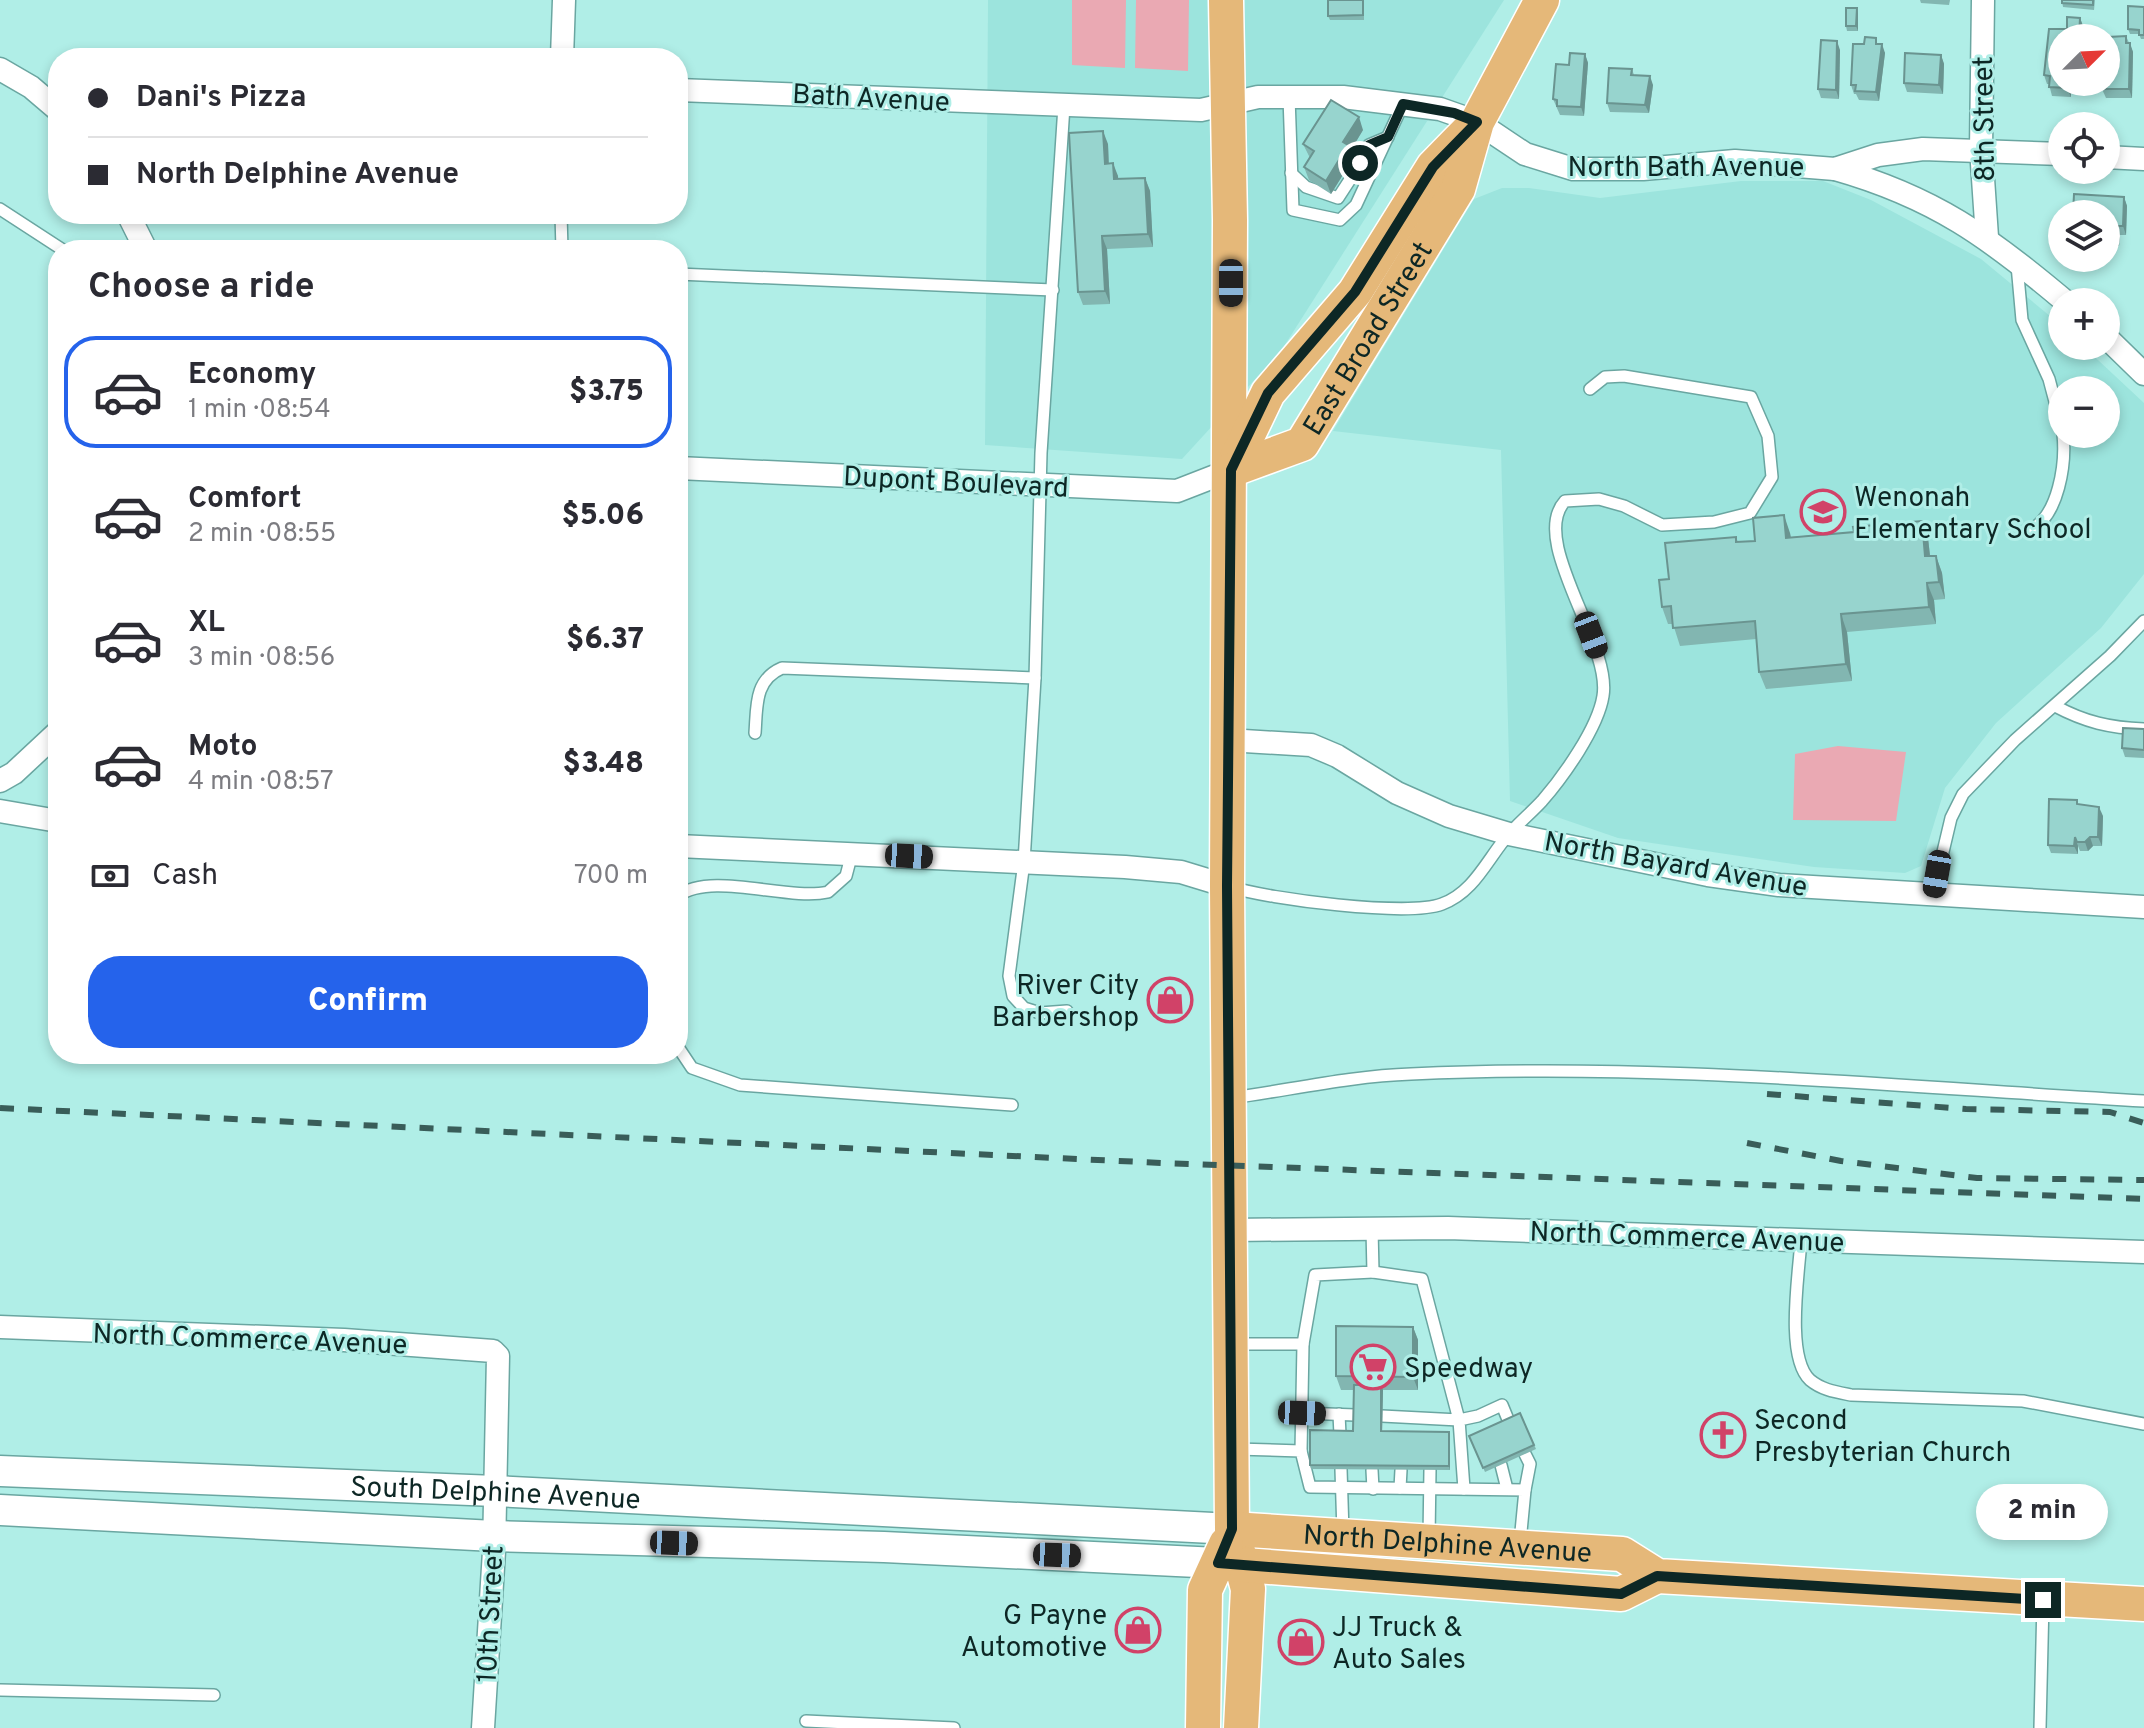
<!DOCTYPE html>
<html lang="en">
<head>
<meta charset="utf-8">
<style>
	:root { --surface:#fff; --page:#f2f2f3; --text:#2b2b33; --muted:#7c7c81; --line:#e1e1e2; --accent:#2563eb }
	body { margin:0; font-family:Overpass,sans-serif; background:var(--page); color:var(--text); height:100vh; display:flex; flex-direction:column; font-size:30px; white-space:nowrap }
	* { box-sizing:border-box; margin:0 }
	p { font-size:26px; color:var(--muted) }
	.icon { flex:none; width:44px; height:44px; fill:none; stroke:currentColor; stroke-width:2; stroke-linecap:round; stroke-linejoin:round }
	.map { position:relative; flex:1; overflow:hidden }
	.details { position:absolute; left:48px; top:240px; width:640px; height:824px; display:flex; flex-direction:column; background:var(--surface); border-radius:32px; box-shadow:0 4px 12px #0003 }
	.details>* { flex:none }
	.top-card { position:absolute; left:48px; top:48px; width:640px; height:176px; border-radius:32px; box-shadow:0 4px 12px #0003; display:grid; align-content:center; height:176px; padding:0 40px; background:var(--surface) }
	.needle { width:52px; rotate:66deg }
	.buttons { position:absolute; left:2048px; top:24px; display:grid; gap:16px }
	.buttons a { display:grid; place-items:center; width:72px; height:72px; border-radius:50%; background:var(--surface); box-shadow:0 4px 12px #0003; font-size:40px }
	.end { position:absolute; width:36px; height:36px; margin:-18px; border:10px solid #0d2725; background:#fff; box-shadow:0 0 0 4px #fff }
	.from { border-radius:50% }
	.bubble { position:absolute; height:56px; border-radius:28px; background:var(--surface); box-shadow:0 4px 12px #0003; font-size:26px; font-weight:800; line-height:56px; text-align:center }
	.car { position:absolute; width:24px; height:48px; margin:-24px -12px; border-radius:10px; box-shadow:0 0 6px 2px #0007; background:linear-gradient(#222 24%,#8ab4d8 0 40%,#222 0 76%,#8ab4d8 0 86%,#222 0) }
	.top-card b { display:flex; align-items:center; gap:28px; height:76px; font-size:30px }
	.top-card b+b { border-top:2px solid var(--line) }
	.top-card i { width:20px; height:20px; background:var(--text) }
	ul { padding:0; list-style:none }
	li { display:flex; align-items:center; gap:24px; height:112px; margin:0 16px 12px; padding:0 24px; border:4px solid transparent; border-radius:32px }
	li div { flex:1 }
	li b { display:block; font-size:30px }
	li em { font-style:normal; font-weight:800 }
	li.selected { border-color:var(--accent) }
	li>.icon { width:72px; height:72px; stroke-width:1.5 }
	h2 { padding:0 40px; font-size:36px; line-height:96px }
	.pay { display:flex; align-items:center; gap:20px; height:88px; padding:0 40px; font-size:30px }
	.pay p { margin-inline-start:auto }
	.primary-button { display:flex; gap:16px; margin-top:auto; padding:16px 40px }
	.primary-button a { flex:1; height:92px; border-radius:32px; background:var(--accent); color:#fff; font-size:32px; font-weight:800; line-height:92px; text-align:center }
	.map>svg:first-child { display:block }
	.built { fill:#9ce4dd; fill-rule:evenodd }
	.green { fill:#eaa9b3 }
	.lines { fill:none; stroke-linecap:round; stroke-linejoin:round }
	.lane-casing { stroke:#6aa6a1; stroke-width:14 }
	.street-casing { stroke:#6aa6a1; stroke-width:25 }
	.secondary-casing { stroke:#6aa6a1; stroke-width:33 }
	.primary-casing { stroke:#fff; stroke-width:37 }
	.lane { stroke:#fff; stroke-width:11 }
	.street { stroke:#fff; stroke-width:22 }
	.secondary { stroke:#fff; stroke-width:30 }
	.primary { stroke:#e5b879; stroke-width:34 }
	.rail { stroke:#395d59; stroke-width:6; stroke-dasharray:14 14; stroke-linecap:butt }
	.wall { fill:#82b6b1 }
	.shaded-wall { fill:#6a9490 }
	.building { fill:#97d4ce; stroke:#6a9490; stroke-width:2 }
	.route { stroke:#0d2725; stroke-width:10 }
	.labels { text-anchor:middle; stroke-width:6; stroke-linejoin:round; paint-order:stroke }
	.street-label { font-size:28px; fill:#0d2725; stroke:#b0eee7 }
	.poi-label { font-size:28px; fill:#0d2725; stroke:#b0eee7; text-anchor:start }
</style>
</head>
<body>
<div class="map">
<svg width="2144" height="1728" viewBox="0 0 2144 1728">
	<rect width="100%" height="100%" fill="#b0eee7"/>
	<g class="built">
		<polygon points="988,0 1504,0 1281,351 1182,459 985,445"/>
		<path d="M1741,181H1823L1871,200L1981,259L2062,326V346H2083L2144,403V574L2101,628L1996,723L1945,788L1921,866L1905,873L1814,867L1618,838L1510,801L1501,450L1333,431L1474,199L1502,188H1529L1600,198ZM2062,390H2106V434H2062Z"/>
	</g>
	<g class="green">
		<polygon points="1072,0 1126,0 1125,68 1072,65"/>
		<polygon points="1136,0 1189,0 1188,71 1135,68"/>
		<polygon points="1838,746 1906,752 1896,821 1793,820 1795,754"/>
	</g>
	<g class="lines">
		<g class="lane-casing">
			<g id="lane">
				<polyline points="1289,97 1293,210 1340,220 1356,205 1403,104"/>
				<polyline points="1064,106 1041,453 1035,678 1024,862 1009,976 1013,996 1024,1008 1040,1013 1067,1011"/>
				<polyline points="1360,163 1369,145 1388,137"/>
				<polyline points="1291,173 1306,187 1338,198 1351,178"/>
				<polyline points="0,209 63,250"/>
				<polyline points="561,214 562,250"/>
				<polyline points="2017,265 2022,320 2049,379 2062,428"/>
				<polyline points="678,274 1053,290"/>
				<path d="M2030,530C2059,516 2066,463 2063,434"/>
				<path d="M2055,706C2085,722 2110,728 2144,729"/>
				<path d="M755,733C757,707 754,680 782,668L1035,678"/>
				<path d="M1231,887C1268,899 1408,917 1442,904C1472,893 1485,864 1504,840C1515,826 1530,814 1542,801C1563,777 1598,728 1603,696C1612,644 1528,541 1565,501L1599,499L1624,506L1662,525L1714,522L1750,513L1772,477L1768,436L1751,397L1624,376L1605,377L1590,389"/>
				<polyline points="1933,894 1951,818 1963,794 2015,740 2110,656 2144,621"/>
				<path d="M678,896C712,871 787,901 828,892L846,876L852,853"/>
				<polyline points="678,1047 692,1068 740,1085 1012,1105"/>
				<path d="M1231,1098C1290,1090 1351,1076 1411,1074C1655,1062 1901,1087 2144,1101"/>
				<path d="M1801,1240C1799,1273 1785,1357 1810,1380C1822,1390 1836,1392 1851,1395L2023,1401L2144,1424"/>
				<polyline points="1373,1272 1422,1279 1459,1420 1382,1416"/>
				<polyline points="1234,1344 1303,1344 1301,1451"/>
				<polyline points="1303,1344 1315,1275 1373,1272 1372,1229"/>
				<polyline points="1302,1413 1355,1415"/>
				<polyline points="1339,1414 1340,1435"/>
				<polyline points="1236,1449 1301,1451 1310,1487 1525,1490 1520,1542"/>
				<polyline points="1525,1454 1530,1464 1525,1490"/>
				<polyline points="1501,1465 1507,1489"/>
				<polyline points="1341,1469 1343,1533"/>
				<polyline points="1372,1470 1373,1489"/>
				<polyline points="1400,1488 1401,1470"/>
				<polyline points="1464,1489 1459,1420 1478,1416 1502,1405 1509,1422"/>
				<polyline points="1429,1538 1430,1470"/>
				<polyline points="0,1690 214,1695"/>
				<polyline points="806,1721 954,1728"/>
				<polyline points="2040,1728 2043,1601"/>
			</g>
		</g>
		<g class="street-casing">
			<g id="street">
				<polyline points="1983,0 1981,149 1987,237"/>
				<polyline points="562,58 564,0"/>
				<polyline points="0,69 31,87 58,110"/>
				<polyline points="678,90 1201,110 1258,97 1343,97 1440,109 1477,122 1525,154 1573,169 1643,169 1735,161 1835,169 1878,155 1923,149 2062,154"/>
				<polyline points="2106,157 2144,159"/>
				<path d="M1835,169C1934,197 1989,237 2066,302"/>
				<polyline points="128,214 146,250"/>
				<polyline points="2106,337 2144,374"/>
				<polyline points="678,468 1177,491 1231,470"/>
				<polyline points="1228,740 1311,745 1337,756 1397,793 1449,816 1509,834 1708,875 1779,885 2144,907"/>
				<polyline points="0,781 14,773 58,732"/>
				<polyline points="0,811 58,821"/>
				<polyline points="678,846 1125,867 1181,872 1227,886"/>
				<polyline points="1231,1230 1448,1228 2144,1252"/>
				<polyline points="0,1327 344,1340 493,1351 498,1356 494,1551 483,1728"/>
			</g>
		</g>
		<g class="secondary-casing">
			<g id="secondary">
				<path id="s1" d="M0,1471L495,1491L1232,1529"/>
				<polyline points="0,1510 494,1536 884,1547 1218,1563"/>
			</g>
		</g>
		<g class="primary-casing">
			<g id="primary">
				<polyline points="1226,0 1230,220 1227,886 1232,1529 1248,1589 1241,1728"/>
				<polyline points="1235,462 1268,393 1355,292 1433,167 1474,125"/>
				<path id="s2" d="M1231,470L1302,444L1458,189L1477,122L1542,0"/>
				<path id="s3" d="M1232,1529L1622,1554L1657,1576L2144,1604"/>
				<polyline points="1218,1563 1621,1594 1657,1576"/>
				<polyline points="1203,1728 1205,1590 1226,1544"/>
			</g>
		</g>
		<use href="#lane" class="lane"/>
		<use href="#street" class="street"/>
		<use href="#secondary" class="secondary"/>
		<use href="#primary" class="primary"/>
		<g class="rail">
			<polyline points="1767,1094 1966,1109 2110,1112 2144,1123"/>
			<polyline points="0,1108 1162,1163 2144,1199"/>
			<polyline points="1747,1143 1841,1161 1977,1178 2144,1180"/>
		</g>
	</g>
	<g class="wall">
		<polygon points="1920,0 1950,0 1949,5 1921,3"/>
		<polygon points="2062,0 2095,0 2094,10 2063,7"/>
		<polygon points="1364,4 1364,20 1330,20 1328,16"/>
		<polygon points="2144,7 2144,39 2141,39 2139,34 2130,34 2128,29"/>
		<polygon points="1857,8 1858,13 1858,31 1847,31 1846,26"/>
		<polygon points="2067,17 2080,18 2083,26 2083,38 2062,38 2062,82 2081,82 2081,84 2071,84 2071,97 2052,96 2049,84 2047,84 2044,75 2049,29 2067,29"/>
		<polygon points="2126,36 2133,52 2132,98 2106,98 2102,89"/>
		<polygon points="1878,44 1885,53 1879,101 1859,100 1856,94 1854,94 1851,85"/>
		<polygon points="1840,50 1839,99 1821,98 1818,89"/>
		<polygon points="1585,54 1588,63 1584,116 1560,115 1553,99 1569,65"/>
		<polygon points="1941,55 1944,64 1943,94 1907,92 1904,83"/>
		<polygon points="1632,69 1634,75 1653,85 1649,113 1610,112 1607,103"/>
		<polygon points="1363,130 1352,148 1369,168 1360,183 1344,173 1331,194 1309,180 1304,167 1310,158 1303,144"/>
		<polygon points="1108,144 1109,163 1118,176 1118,179 1145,178 1150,191 1153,247 1107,249 1110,304 1083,305 1078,292"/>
		<polygon points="2124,197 2127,206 2126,235 2120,235 2119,246 2106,244 2106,214"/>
		<polygon points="1922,521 1928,538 1930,556 1936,556 1942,573 1945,599 1934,600 1936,624 1847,632 1852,681 1766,689 1759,672 1756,639 1680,646 1673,624 1668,624 1662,607 1669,579 1736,537 1738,542 1755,541 1790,533 1791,537 1854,532"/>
		<polygon points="2144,729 2144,758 2125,757 2122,748"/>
		<polygon points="2077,800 2078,804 2103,816 2102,846 2093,846 2088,851 2080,851 2078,846 2078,854 2051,853 2048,845"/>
		<polygon points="1413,1327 1418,1340 1418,1390 1383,1390 1382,1431 1450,1436 1450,1470 1311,1469 1310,1465 1353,1431 1354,1390 1341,1390 1336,1376"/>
		<polygon points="1520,1413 1536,1449 1485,1472 1469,1436"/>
	</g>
	<g class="shaded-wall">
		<polygon points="1857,8 1858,13 1858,31 1856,26"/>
		<polygon points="2080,18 2083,26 2083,38 2079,38"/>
		<polygon points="1837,41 1840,50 1839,99 1836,90"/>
		<polygon points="2130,43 2133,52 2132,98 2129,89"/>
		<polygon points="1882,44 1885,53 1879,101 1876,92"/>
		<polygon points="1585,54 1588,63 1584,116 1581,107"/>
		<polygon points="1941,55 1944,64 1943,94 1939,85"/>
		<polygon points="1650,76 1653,85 1649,113 1645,105"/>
		<polygon points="2068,82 2070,82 2071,84 2071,97 2067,88"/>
		<polygon points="1359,117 1363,130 1348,155 1343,142"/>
		<polygon points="1103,131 1108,144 1109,177 1105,164"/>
		<polygon points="1364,155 1369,168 1360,183 1355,170"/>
		<polygon points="1339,160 1344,173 1331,194 1326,181"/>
		<polygon points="1113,163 1118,176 1119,192 1114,179"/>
		<polygon points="1145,178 1150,191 1153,247 1148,234"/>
		<polygon points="2124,197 2127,206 2126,235 2123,226"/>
		<polygon points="2116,226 2120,235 2119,246 2116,237"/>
		<polygon points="1102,236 1107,249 1110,304 1105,291"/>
		<polygon points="1784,515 1790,533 1793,555 1786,538"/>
		<polygon points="1922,521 1928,538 1932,574 1925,556"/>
		<polygon points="1936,556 1942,573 1945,599 1939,582"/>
		<polygon points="1927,583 1934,600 1936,624 1929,607"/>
		<polygon points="1841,614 1847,632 1852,681 1846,664"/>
		<polygon points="2099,807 2103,816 2102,846 2098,837"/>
		<polygon points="2075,837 2078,846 2078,854 2074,846"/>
		<polygon points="2090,837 2093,846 2088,851 2085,842"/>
		<polygon points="1413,1327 1418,1340 1418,1390 1413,1377"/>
		<polygon points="1381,1385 1383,1390 1382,1436 1381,1431"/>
		<polygon points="1449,1432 1450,1436 1450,1470 1449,1466"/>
	</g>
	<g class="building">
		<polygon points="1328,0 1363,0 1363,15 1328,16"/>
		<polygon points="2062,0 2093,0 2093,5 2062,3"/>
		<polygon points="2128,6 2144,7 2144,35 2139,35 2139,30 2128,29"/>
		<polygon points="1846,8 1857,8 1856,26 1846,26"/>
		<polygon points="2067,17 2080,18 2079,38 2062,38 2062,82 2068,82 2067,88 2049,87 2050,76 2044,75 2049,29 2067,29"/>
		<polygon points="2126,36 2126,43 2130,43 2129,89 2102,89 2102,82 2106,82 2106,42 2108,43 2108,37"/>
		<polygon points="1865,37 1876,38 1876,44 1882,44 1876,92 1855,91 1856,85 1851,85 1853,44 1864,44"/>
		<polygon points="1821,40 1837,41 1836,90 1818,89"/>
		<polygon points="1570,53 1585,54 1581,107 1557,106 1557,100 1553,99 1556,64 1569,65"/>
		<polygon points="1905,53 1941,55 1939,85 1904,83"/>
		<polygon points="1609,68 1632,69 1631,75 1650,76 1645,105 1607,103"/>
		<polygon points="1331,100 1359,117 1343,142 1364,155 1355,170 1339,160 1326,181 1304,167 1314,151 1303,144"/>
		<polygon points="1103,131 1105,164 1113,163 1114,179 1145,178 1148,234 1102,236 1105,291 1078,292 1069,133"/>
		<polygon points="2074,194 2124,197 2123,226 2116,226 2116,237 2106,236 2106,214 2073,214"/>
		<polygon points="1784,515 1786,538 1854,532 1853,527 1922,521 1925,556 1936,556 1939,582 1927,583 1929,607 1841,614 1846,664 1759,672 1755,621 1673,628 1671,606 1662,607 1659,580 1669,579 1665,543 1736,537 1736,542 1755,541 1753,518"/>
		<polygon points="2123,728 2144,729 2144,750 2122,748"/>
		<polygon points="2049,799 2077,800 2077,804 2099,807 2098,837 2090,837 2085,842 2077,842 2075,837 2074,846 2048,845"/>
		<polygon points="1336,1326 1413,1327 1413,1377 1336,1376"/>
		<polygon points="1354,1385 1381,1385 1381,1431 1449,1432 1449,1466 1310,1465 1310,1430 1353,1431"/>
		<polygon points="1520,1413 1534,1445 1483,1468 1469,1436"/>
	</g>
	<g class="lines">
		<polyline class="route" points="1360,163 1369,145 1388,137 1403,104 1454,113 1477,122 1433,167 1355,292 1268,393 1231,470 1227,886 1232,1529 1218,1563 1621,1594 1657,1576 2043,1600"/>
	</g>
	<defs>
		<g id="school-ring" transform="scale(2.3)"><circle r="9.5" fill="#b0eee7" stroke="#d14268" stroke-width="1.5"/><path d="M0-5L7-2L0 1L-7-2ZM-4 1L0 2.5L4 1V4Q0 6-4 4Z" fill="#d14268"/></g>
		<g id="shop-ring" transform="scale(2.3)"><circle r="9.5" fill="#b0eee7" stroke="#d14268" stroke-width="1.5"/><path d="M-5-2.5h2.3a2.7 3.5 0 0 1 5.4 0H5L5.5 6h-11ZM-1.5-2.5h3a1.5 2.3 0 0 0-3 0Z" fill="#d14268"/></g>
		<g id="supermarket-ring" transform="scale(2.3)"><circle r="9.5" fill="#b0eee7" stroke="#d14268" stroke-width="1.5"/><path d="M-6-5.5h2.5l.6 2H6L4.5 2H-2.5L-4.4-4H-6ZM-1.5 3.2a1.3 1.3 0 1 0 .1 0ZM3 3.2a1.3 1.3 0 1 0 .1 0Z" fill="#d14268"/></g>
		<g id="church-ring" transform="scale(2.3)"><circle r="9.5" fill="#b0eee7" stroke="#d14268" stroke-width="1.5"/><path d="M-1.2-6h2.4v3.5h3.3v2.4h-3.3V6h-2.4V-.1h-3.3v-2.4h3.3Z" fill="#d14268"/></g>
	</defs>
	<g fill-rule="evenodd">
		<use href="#school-ring" x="1823" y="512"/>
		<use href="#shop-ring" x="1170" y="1000"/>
		<use href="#supermarket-ring" x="1373" y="1367"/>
		<use href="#church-ring" x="1723" y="1435"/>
		<use href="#shop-ring" x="1138" y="1630"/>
		<use href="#shop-ring" x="1301" y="1642"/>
	</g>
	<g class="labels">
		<g class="street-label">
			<text transform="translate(871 97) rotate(3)" y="10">Bath Avenue</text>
			<text transform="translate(1983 119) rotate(-91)" y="10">8th Street</text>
			<text x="1686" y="176">North Bath Avenue</text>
			<text dy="10" stroke="none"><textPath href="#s2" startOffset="200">East Broad Street</textPath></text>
			<text transform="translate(956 481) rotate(3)" y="10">Dupont Boulevard</text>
			<text transform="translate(1676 863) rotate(10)" y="10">North Bayard Avenue</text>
			<text transform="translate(1687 1236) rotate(2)" y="10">North Commerce Avenue</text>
			<text transform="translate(250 1338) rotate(2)" y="10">North Commerce Avenue</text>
			<text dy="10" stroke="none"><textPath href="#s1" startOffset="496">South Delphine Avenue</textPath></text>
			<text dy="10" stroke="none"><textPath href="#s3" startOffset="216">North Delphine Avenue</textPath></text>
			<text transform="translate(489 1614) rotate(-87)" y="10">10th Street</text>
		</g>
		<g class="poi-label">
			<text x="1854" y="506">Wenonah<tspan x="1854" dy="32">Elementary School</tspan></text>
			<text x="1139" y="994" text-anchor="end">River City<tspan x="1139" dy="32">Barbershop</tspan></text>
			<text x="1404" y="1377">Speedway</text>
			<text x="1754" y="1429">Second<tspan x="1754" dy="32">Presbyterian Church</tspan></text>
			<text x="1107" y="1624" text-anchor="end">G Payne<tspan x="1107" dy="32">Automotive</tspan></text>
			<text x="1332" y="1636">JJ Truck &amp;<tspan x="1332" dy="32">Auto Sales</tspan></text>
		</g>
	</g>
</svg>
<div class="buttons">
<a><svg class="needle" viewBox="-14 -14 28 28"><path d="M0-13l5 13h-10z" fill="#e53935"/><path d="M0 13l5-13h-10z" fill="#7c7c81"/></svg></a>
<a><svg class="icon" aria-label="locate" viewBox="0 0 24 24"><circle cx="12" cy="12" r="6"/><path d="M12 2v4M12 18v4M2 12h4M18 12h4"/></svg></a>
<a><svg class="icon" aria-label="layers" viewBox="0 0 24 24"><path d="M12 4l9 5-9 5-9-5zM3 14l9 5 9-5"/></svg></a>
<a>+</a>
<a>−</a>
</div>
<i class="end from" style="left:1360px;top:163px"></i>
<i class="end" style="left:2043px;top:1600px"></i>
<div class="bubble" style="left:1976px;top:1484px;width:132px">2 min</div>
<i class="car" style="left:1231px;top:283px;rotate:180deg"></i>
<i class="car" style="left:1591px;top:635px;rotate:159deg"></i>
<i class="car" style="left:909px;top:856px;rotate:93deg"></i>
<i class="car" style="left:1937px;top:874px;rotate:190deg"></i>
<i class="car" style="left:1302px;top:1413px;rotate:92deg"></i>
<i class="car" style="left:674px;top:1543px;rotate:92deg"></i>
<i class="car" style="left:1057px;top:1555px;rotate:92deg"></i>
<div class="top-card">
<b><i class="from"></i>Dani's Pizza</b>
<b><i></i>North Delphine Avenue</b>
</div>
<section class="details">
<h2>Choose a ride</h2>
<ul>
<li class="selected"><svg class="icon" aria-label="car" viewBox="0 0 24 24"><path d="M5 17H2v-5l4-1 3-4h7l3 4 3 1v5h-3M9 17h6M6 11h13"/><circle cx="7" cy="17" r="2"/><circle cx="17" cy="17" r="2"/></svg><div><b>Economy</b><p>1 min · 08:54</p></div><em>$3.75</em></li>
<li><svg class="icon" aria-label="car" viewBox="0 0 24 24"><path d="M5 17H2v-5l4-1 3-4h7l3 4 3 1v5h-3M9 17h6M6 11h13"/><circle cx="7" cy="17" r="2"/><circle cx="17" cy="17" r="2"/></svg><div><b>Comfort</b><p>2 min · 08:55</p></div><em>$5.06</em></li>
<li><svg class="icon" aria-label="car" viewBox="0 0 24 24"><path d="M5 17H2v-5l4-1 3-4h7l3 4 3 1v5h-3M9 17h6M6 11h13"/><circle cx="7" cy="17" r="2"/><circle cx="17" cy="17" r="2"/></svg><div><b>XL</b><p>3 min · 08:56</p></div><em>$6.37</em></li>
<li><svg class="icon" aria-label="car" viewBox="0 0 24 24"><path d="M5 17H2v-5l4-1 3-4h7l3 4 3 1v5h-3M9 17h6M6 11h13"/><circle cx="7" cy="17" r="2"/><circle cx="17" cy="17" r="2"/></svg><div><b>Moto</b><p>4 min · 08:57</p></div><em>$3.48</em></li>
</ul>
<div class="pay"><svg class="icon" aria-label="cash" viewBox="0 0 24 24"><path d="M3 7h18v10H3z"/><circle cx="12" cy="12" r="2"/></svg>Cash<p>700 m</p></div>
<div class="primary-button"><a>Confirm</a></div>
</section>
</div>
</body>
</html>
